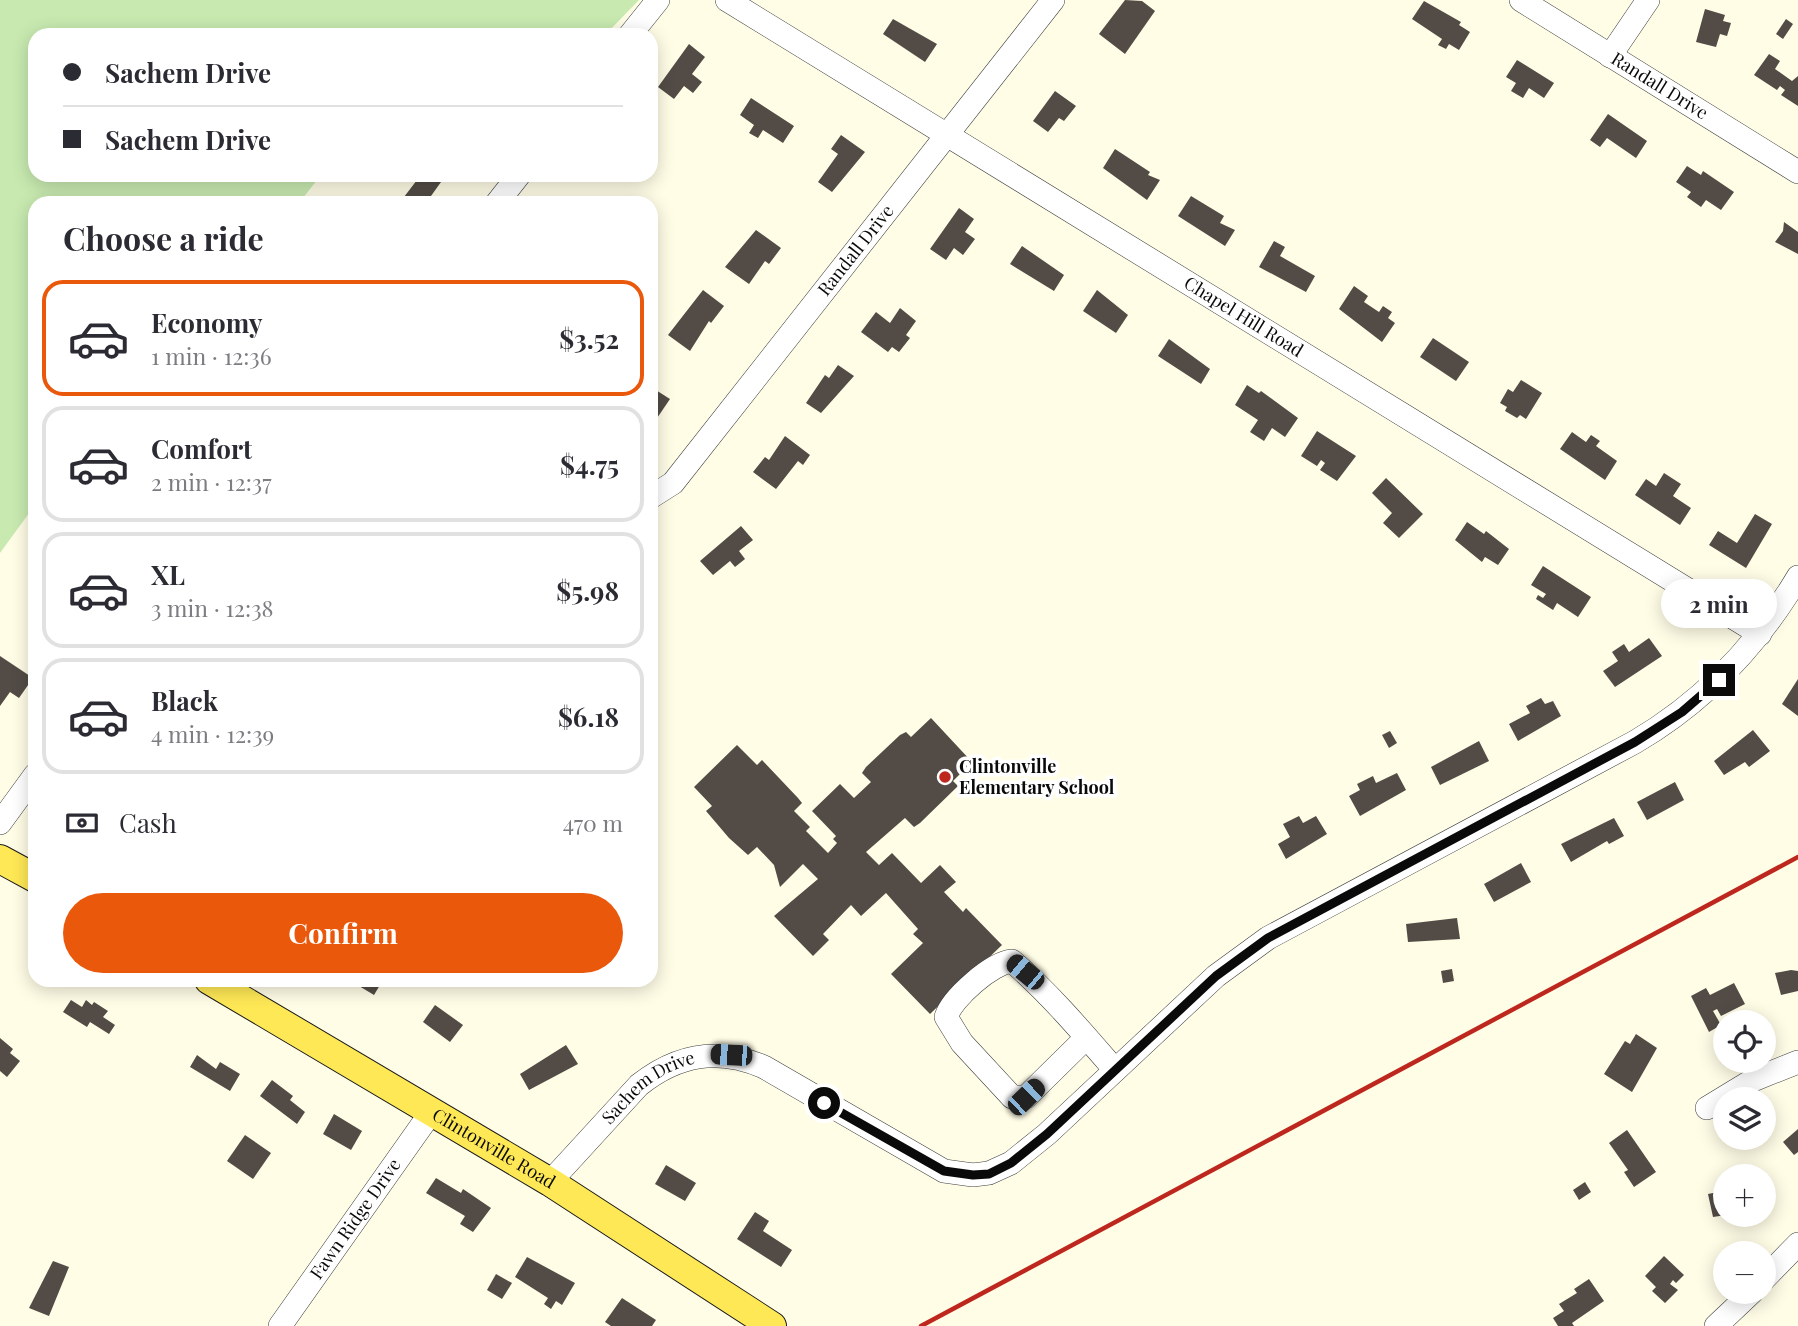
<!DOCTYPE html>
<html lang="en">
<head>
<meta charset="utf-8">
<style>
	:root { --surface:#fff; --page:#f2f2f3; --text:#2b2b33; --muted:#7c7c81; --line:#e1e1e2; --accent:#ea580c }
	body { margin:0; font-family:"Playfair Display",serif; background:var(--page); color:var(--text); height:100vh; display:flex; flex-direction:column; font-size:26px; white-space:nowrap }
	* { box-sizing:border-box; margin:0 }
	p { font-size:23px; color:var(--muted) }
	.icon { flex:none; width:38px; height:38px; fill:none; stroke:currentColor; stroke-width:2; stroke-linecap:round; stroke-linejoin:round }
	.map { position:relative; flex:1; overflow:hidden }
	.drawer { position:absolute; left:28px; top:196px; width:630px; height:791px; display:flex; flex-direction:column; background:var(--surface); border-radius:21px; box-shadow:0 4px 18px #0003 }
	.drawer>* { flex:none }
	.hud { position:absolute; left:28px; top:28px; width:630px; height:154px; border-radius:21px; box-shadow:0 4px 18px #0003; display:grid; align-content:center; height:154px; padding:0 35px; background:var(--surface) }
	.controls { position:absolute; left:1713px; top:1010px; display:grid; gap:14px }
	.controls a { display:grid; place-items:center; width:63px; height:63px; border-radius:50%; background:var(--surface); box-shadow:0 4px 18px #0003; font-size:35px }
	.end { position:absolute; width:32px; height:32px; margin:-16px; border:9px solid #0a0a0a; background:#fff; box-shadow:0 0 0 4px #fff }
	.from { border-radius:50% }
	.bubble { position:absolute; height:49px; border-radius:24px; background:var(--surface); box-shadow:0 4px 18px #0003; font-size:23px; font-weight:700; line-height:49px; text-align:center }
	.car { position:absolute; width:21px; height:42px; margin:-21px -10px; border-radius:9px; box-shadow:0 0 5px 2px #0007; background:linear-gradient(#222 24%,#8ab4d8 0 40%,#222 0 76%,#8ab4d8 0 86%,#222 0) }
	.hud b { display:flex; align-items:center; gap:24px; height:66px; font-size:26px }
	.hud b+b { border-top:2px solid var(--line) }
	.hud i { width:18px; height:18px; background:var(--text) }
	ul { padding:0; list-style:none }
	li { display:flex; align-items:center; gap:21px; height:116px; margin:0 14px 10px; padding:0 21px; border:4px solid var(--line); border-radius:21px }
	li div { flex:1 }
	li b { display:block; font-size:26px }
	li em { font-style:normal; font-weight:700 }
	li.on { border-color:var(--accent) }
	li>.icon { width:63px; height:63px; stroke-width:1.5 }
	h2 { padding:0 35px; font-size:32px; line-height:84px }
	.pay { display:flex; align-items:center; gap:18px; height:77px; padding:0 35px; font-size:26px }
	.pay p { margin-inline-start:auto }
	.action { display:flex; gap:14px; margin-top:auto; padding:14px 35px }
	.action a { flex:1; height:80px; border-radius:42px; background:var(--accent); color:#fff; font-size:28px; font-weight:700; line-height:80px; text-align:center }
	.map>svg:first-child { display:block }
	.green { fill:#c8eab0 }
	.building { fill:#534c46 }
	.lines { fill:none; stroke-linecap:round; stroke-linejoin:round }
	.minor-casing { stroke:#3d3d3d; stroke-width:24 }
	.major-casing { stroke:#1b1b1b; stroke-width:30 }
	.minor { stroke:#fff; stroke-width:23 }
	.major { stroke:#ffe856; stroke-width:28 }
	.rail { stroke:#be271d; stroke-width:4.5 }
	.route { stroke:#0a0a0a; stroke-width:9 }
	.poi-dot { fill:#be271d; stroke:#fff; stroke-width:2.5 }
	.labels { text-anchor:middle; stroke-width:7; stroke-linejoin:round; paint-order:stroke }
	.street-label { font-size:18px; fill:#0a0a0a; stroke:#fff }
	.poi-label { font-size:18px; font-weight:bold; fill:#0a0a0a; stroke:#fff; text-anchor:start }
</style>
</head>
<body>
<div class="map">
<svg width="1798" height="1326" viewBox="0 0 1798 1326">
	<rect width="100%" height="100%" fill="#fffde6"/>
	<polygon class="green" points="0,0 639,0 605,35 35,35 35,175 321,175 299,203 35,203 35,505 0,553"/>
	<g class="building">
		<polygon points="1125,0 1142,1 1155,11 1125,54 1099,34"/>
		<polygon points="1424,1 1461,22 1459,25 1470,32 1459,50 1449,44 1446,49 1438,45 1442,39 1412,19"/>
		<polygon points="1705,9 1725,15 1723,21 1731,23 1727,36 1720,34 1716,47 1696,42"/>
		<polygon points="893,19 937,44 925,62 883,34"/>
		<polygon points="1786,19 1793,24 1783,39 1776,34"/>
		<polygon points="689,44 705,57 692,74 702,82 693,93 684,86 674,99 658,87"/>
		<polygon points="1769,54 1780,61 1775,69 1792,81 1798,76 1798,106 1781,95 1785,90 1780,86 1777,90 1754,75"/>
		<polygon points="1517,60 1554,83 1544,98 1529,88 1523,98 1511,91 1516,83 1506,77"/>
		<polygon points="1055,91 1076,106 1064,121 1059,118 1048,132 1033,121"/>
		<polygon points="751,98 794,126 783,143 763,130 758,138 749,133 754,125 740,115"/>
		<polygon points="1608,114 1647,141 1636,158 1607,138 1600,147 1590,140"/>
		<polygon points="841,135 865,152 832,192 818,182 838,154 831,149"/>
		<polygon points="1115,149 1150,172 1148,175 1160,180 1147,200 1103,168"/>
		<polygon points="1687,166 1701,175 1703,171 1734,192 1721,210 1706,200 1701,207 1687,197 1691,192 1676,182"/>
		<polygon points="411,175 446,175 426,203 411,203 404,197 417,180"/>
		<polygon points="1191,196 1224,216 1220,223 1235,230 1225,246 1178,216"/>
		<polygon points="959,208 974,219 965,232 975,239 963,255 954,248 946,260 930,249"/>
		<polygon points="1784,222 1798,232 1798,254 1775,242 1783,231"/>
		<polygon points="756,230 781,248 769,264 765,261 749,284 725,267"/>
		<polygon points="1274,241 1285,247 1280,256 1315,276 1306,292 1259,267"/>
		<polygon points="1022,246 1064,275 1054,291 1010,264"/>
		<polygon points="1354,286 1368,296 1364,302 1379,312 1383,306 1392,312 1388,318 1395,323 1382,342 1339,309"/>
		<polygon points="703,290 724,306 711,323 709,321 690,351 668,335"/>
		<polygon points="1097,290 1128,315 1116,333 1083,311"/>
		<polygon points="900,308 916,321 906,335 910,338 899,352 892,347 888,352 861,332 876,312 890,323"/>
		<polygon points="1433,338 1469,362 1456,381 1420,357"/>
		<polygon points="1169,339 1210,369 1201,384 1158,356"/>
		<polygon points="838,365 854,376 821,413 806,403 825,375 829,378"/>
		<polygon points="1521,380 1542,393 1526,419 1520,415 1517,418 1505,411 1507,407 1500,403 1508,389 1513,392"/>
		<polygon points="1247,385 1259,393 1261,391 1298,418 1285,437 1272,428 1264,441 1250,432 1258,420 1235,405"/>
		<polygon points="651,387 670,399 651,427"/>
		<polygon points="1317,431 1356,456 1337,481 1320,470 1325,463 1321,460 1317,466 1301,456"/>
		<polygon points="1572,432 1586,442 1591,435 1600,441 1596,446 1617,461 1605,480 1560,449"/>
		<polygon points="785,436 810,455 803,465 798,461 776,489 753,472 765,457 769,460"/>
		<polygon points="1664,473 1681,484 1673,496 1691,508 1680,525 1635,495 1646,479 1656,486"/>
		<polygon points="1386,478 1423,514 1399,538 1383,523 1392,513 1372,493"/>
		<polygon points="1755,514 1772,524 1746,568 1709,545 1718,531 1737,543"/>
		<polygon points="1467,522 1484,534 1486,531 1509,549 1498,565 1485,557 1482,562 1455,540"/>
		<polygon points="741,526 753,540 739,551 745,559 735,567 730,561 713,575 700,561"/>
		<polygon points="1543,566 1591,597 1578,617 1557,603 1553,610 1536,599 1538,595 1543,598 1546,594 1531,585"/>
		<polygon points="1649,638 1662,656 1615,687 1603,671 1618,661 1612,652 1624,644 1629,652"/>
		<polygon points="0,656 33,678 19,698 10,692 0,706"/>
		<polygon points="1798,679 1798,716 1782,704"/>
		<polygon points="1541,698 1545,704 1553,701 1561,716 1518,741 1509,724 1530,713 1526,706"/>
		<polygon points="931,718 972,762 953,781 958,786 920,823 914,827 905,818 866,852 879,865 892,853 921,883 940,865 956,882 944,892 963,912 966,908 1002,945 930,1014 891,974 923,943 913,934 918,929 886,893 861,916 851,905 823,934 829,940 813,956 774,916 818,879 803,864 780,887 774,865 757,847 748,855 729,838 706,811 712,806 694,787 737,745 757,765 762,760 798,798 802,803 794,811 810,827 806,831 828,853 837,843 833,839 836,836 812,811 840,784 854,798 871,782 862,773 866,767 900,735 906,732 911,737"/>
		<polygon points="1753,730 1770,751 1749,767 1745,762 1724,775 1714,761"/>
		<polygon points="1390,731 1397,743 1389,748 1382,735"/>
		<polygon points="1479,741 1489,761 1440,785 1431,767"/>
		<polygon points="1397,773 1406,790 1360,816 1349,796 1360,790 1357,784 1373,776 1376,783"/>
		<polygon points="1675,782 1684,800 1647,820 1637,802"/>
		<polygon points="1299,816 1303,823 1316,816 1327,834 1286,859 1278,844 1290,837 1283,824"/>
		<polygon points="1614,818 1624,836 1609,844 1607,841 1571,862 1561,844"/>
		<polygon points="1521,863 1531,882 1494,902 1484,884"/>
		<polygon points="1457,918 1460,939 1408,942 1406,924"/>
		<polygon points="1452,969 1454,981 1443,983 1441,971"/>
		<polygon points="1791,970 1798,971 1798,991 1781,995 1775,973"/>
		<polygon points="349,980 383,980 374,995"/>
		<polygon points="1734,983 1745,1004 1721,1016 1717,1009 1713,1011 1721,1025 1709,1032 1691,996 1706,988 1710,995"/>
		<polygon points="71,1000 82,1007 86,1000 92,1005 94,1002 108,1011 103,1017 115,1025 109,1034 90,1022 87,1027 63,1012"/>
		<polygon points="435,1005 463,1025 450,1042 423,1022"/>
		<polygon points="1636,1034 1657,1048 1632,1092 1604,1074 1625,1041 1630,1044"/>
		<polygon points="0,1038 13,1049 10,1053 20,1061 7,1077 0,1071"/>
		<polygon points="566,1045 578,1064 529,1090 520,1074"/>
		<polygon points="197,1055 216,1069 220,1062 240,1074 230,1091 190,1067"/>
		<polygon points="272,1080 293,1096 290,1100 305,1112 297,1124 260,1096"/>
		<polygon points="334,1114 362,1131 351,1150 323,1134"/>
		<polygon points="1798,1129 1798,1152 1794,1155 1783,1142"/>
		<polygon points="1627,1130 1656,1172 1634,1187 1624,1172 1628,1170 1609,1143"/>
		<polygon points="245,1135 271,1153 253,1179 227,1161"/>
		<polygon points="666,1165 696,1183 685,1201 655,1184"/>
		<polygon points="436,1178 461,1193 463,1189 491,1208 473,1232 460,1224 465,1216 426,1193"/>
		<polygon points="1585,1182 1591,1192 1579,1200 1573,1190"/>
		<polygon points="1726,1184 1726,1215 1713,1217 1708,1194 1723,1191 1722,1185"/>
		<polygon points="755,1212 769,1221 763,1231 792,1250 781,1267 737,1239"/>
		<polygon points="1664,1256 1684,1275 1676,1283 1673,1280 1670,1284 1678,1290 1665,1303 1652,1291 1656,1287 1645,1276"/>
		<polygon points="527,1257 575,1283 562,1305 556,1301 551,1309 544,1304 548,1298 515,1277"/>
		<polygon points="53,1261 69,1267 49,1316 29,1308"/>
		<polygon points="496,1274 512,1283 502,1299 487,1290"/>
		<polygon points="1589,1279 1604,1301 1572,1323 1574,1326 1558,1326 1553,1318 1564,1311 1559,1304 1577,1293 1574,1289"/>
		<polygon points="622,1298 656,1320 652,1326 611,1326 605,1322"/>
	</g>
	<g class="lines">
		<g class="minor-casing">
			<g id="minor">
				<path id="s1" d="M727,0L1760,634"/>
				<path id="s2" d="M1521,0L1798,172"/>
				<polyline points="630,35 658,0"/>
				<polyline points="1610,56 1648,0"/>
				<polyline points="497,203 519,175"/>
				<path id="s3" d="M651,497L673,483L1053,0"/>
				<polyline points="0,823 35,775"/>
				<path d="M1086,1038L1026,1097H1012L962,1043L946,1017C952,998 992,963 1012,961C1049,993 1083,1033 1115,1070"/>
				<polyline points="1707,1108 1753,1080 1798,1062"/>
				<path id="s4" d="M550,1182L639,1085C678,1054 718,1047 764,1067L944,1171L973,1175L989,1173L1011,1163L1047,1134L1216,976L1268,938L1635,742C1705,701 1757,646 1798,577"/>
				<polyline points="1764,1279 1798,1244"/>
				<path id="s5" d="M280,1326L432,1111"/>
				<polyline points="1716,1326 1752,1292"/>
			</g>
		</g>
		<g class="major-casing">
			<g id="major">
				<polyline points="0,859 35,878"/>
				<path id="s6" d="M209,980L550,1182L772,1326"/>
			</g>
		</g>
		<use href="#minor" class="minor"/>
		<use href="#major" class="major"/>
		<polyline class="rail" points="921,1326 1798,857"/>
	</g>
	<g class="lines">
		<polyline class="route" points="824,1103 944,1171 973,1175 989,1174 1011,1163 1047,1134 1216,976 1268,938 1635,742 1682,712 1719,680"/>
	</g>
	<circle class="poi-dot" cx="945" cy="777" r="7"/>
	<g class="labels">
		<g class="street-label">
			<text dy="6" stroke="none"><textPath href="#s2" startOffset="163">Randall Drive</textPath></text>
			<text dy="6" stroke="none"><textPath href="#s3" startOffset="322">Randall Drive</textPath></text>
			<text dy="6" stroke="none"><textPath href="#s1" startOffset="606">Chapel Hill Road</textPath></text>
			<text dy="6" stroke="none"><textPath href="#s4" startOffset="138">Sachem Drive</textPath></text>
			<text dy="6" stroke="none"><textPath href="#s6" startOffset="331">Clintonville Road</textPath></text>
			<text dy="6" stroke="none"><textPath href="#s5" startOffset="131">Fawn Ridge Drive</textPath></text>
		</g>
		<g class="poi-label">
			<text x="959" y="773">Clintonville<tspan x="959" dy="21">Elementary School</tspan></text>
		</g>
	</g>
</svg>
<div class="controls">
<a><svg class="icon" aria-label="locate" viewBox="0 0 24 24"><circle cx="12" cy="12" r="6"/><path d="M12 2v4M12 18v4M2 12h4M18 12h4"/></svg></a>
<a><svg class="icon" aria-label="layers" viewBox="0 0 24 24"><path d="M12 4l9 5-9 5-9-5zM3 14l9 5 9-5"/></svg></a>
<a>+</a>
<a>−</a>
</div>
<i class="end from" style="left:824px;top:1103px"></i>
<i class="end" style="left:1719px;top:680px"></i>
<div class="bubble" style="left:1661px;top:579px;width:116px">2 min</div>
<i class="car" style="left:1025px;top:972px;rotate:310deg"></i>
<i class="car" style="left:731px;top:1055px;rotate:273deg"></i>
<i class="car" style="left:1026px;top:1097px;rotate:46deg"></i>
<div class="hud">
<b><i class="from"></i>Sachem Drive</b>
<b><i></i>Sachem Drive</b>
</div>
<section class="drawer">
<h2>Choose a ride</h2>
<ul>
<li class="on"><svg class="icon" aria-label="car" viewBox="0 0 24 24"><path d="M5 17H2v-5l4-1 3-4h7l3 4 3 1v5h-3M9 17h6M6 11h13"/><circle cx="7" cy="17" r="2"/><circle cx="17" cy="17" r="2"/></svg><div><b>Economy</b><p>1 min · 12:36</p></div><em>$3.52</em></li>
<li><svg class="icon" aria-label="car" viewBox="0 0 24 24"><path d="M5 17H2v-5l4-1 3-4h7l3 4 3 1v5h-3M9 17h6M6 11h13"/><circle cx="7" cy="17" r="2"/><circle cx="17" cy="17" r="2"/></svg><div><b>Comfort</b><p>2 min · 12:37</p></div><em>$4.75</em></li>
<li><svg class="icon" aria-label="car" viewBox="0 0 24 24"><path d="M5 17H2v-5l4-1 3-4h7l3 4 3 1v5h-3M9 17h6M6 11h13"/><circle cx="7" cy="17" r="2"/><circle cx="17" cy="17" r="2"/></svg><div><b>XL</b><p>3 min · 12:38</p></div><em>$5.98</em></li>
<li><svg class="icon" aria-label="car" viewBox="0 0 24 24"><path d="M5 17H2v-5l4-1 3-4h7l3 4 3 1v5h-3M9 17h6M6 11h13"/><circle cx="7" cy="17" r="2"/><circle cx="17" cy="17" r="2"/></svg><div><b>Black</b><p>4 min · 12:39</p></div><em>$6.18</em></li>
</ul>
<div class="pay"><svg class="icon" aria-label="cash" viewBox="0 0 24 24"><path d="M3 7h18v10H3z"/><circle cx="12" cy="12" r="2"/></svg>Cash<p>470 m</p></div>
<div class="action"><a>Confirm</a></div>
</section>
</div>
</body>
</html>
